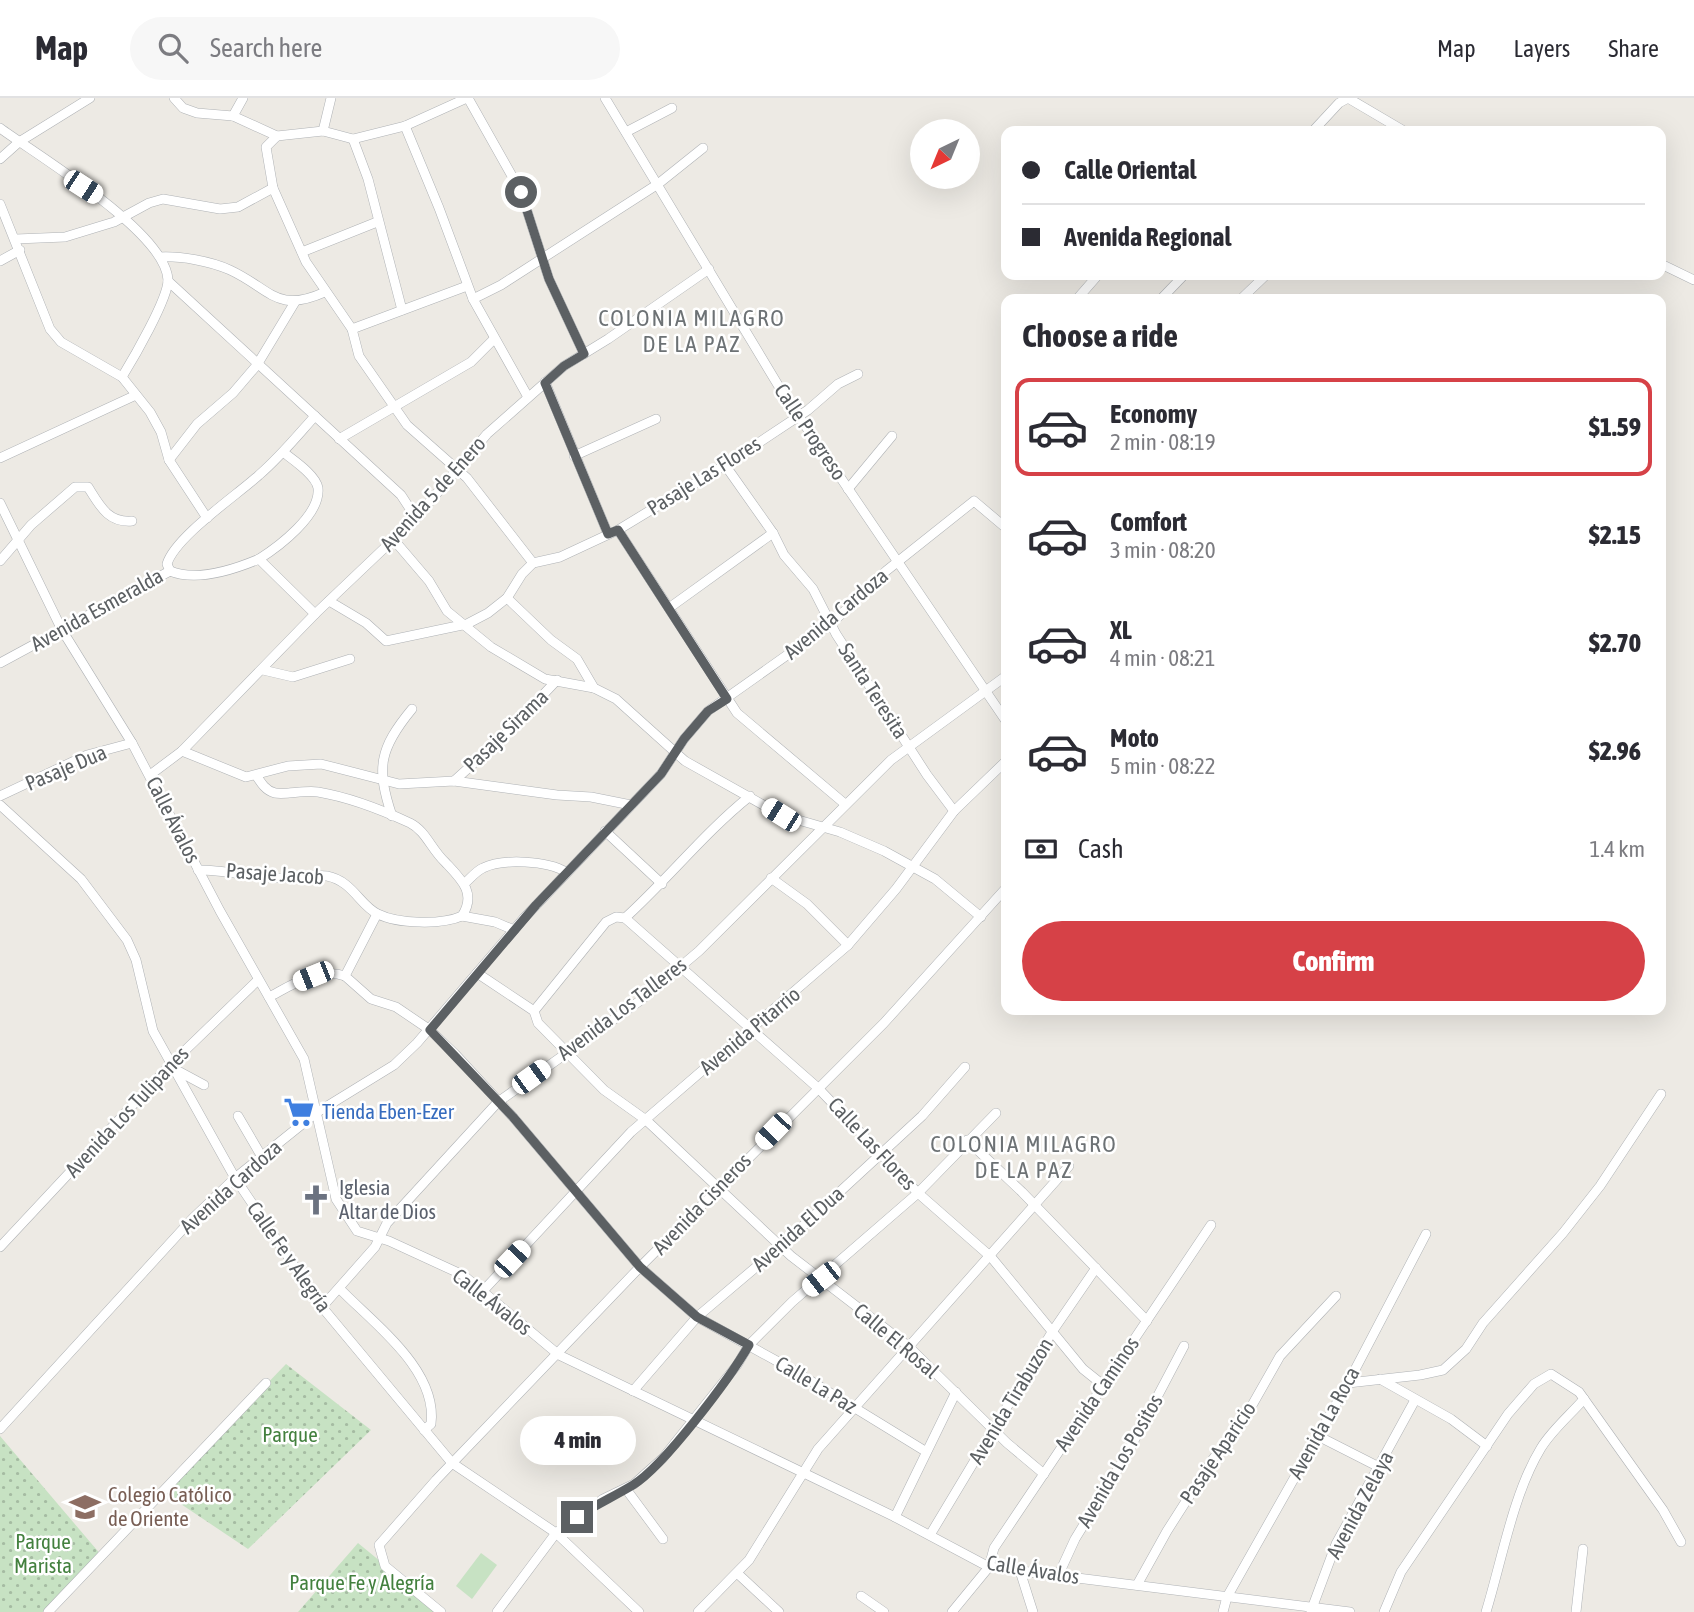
<!DOCTYPE html>
<html lang="en">
<head>
<meta charset="utf-8">
<style>
	:root { --surface:#fff; --page:#f7f7f7; --text:#2b2b33; --muted:#7c7c81; --line:#e1e1e2; --accent:#d64147 }
	body { margin:0; font-family:"Asap Condensed",sans-serif; background:var(--page); color:var(--text); height:100vh; display:flex; flex-direction:column; font-size:26px; white-space:nowrap }
	* { box-sizing:border-box; margin:0 }
	p { font-size:23px; color:var(--muted) }
	.icon { flex:none; width:38px; height:38px; fill:none; stroke:currentColor; stroke-width:2; stroke-linecap:round; stroke-linejoin:round }
	.map { position:relative; flex:1; overflow:hidden }
	.sheet { position:absolute; left:1001px; top:196px; width:665px; height:721px; display:flex; flex-direction:column; background:var(--surface); border-radius:14px; box-shadow:0 7px 28px #0002 }
	.sheet>* { flex:none }
	.hud { position:absolute; left:1001px; top:28px; width:665px; height:154px; border-radius:14px; box-shadow:0 7px 28px #0002; display:grid; align-content:center; height:154px; padding:0 21px; background:var(--surface) }
	.needle { width:46px; rotate:223deg }
	.fabs { position:absolute; left:910px; top:21px; display:grid; gap:14px }
	.fabs a { display:grid; place-items:center; width:70px; height:70px; border-radius:50%; background:var(--surface); box-shadow:0 7px 28px #0002; font-size:35px }
	.end { position:absolute; width:32px; height:32px; margin:-16px; border:9px solid #5c6063; background:#fff; box-shadow:0 0 0 4px #fff }
	.from { border-radius:50% }
	.bubble { position:absolute; height:49px; border-radius:24px; background:var(--surface); box-shadow:0 7px 28px #0002; font-size:23px; font-weight:800; line-height:49px; text-align:center }
	.car { position:absolute; width:21px; height:42px; margin:-21px -10px; border-radius:9px; box-shadow:0 0 5px 2px #0007; background:linear-gradient(#fff 24%,#345 0 40%,#fff 0 76%,#345 0 86%,#fff 0) }
	.hud b { display:flex; align-items:center; gap:24px; height:66px; font-size:26px }
	.hud b+b { border-top:2px solid var(--line) }
	.hud i { width:18px; height:18px; background:var(--text) }
	ul { padding:0; list-style:none }
	li { display:flex; align-items:center; gap:21px; height:98px; margin:0 14px 10px; padding:0 7px; border:4px solid transparent; border-radius:14px }
	li div { flex:1 }
	li b { display:block; font-size:26px }
	li em { font-style:normal; font-weight:800 }
	li.current { border-color:var(--accent) }
	li>.icon { width:63px; height:63px; stroke-width:1.5 }
	h2 { padding:0 21px; font-size:32px; line-height:84px }
	.pay { display:flex; align-items:center; gap:18px; height:77px; padding:0 21px; font-size:26px }
	.pay p { margin-inline-start:auto }
	.primary-button { display:flex; gap:14px; margin-top:auto; padding:14px 21px }
	.primary-button a { flex:1; height:80px; border-radius:42px; background:var(--accent); color:#fff; font-size:28px; font-weight:800; line-height:80px; text-align:center }
	header { display:flex; align-items:center; gap:42px; box-sizing:border-box; height:98px; padding:0 35px; background:var(--surface); border-bottom:2px solid var(--line) }
	header strong { font-size:33px }
	nav { display:flex; gap:38px; margin-inline-start:auto; font-size:24px }
	.search { width:490px; height:63px; background:var(--page); display:flex; align-items:center; gap:18px; box-sizing:border-box; padding:0 24px; border-radius:38px; color:var(--muted); font-size:26px }
	.map>svg:first-child { display:block }
	.grass { fill:#c7e2c3 }
	.park { fill:url(#park-dots) }
	.lines { fill:none; stroke-linecap:round; stroke-linejoin:round }
	.minor-casing { stroke:#afb2b5; stroke-width:10 }
	.minor { stroke:#fff; stroke-width:9 }
	.route { stroke:#5c6063; stroke-width:9 }
	.labels { text-anchor:middle; stroke-width:5; stroke-linejoin:round; paint-order:stroke }
	.street-label { font-size:21px; fill:#5c6063; stroke:#fff }
	.shop-label { font-size:21px; fill:#366cbe; stroke:#fff; text-anchor:start }
	.worship-label { font-size:21px; fill:#5b616d; stroke:#fff; text-anchor:start }
	.park-label { font-size:21px; fill:#43803e; stroke:#fff }
	.education-label { font-size:21px; fill:#785e54; stroke:#fff; text-anchor:start }
	.neighbourhood-label { font-size:23px; letter-spacing:2px; fill:#6d7275; stroke:#fff }
</style>
</head>
<body>
<header>
<strong>Map</strong>
<div class="search"><svg class="icon" aria-label="search" viewBox="0 0 24 24"><circle cx="10" cy="10" r="6"/><path d="M15 15l6 6"/></svg>Search here</div>
<nav><a>Map</a><a>Layers</a><a>Share</a></nav>
</header>
<div class="map">
<svg width="1694" height="1514" viewBox="0 0 1694 1514">
	<defs>
		<pattern id="park-dots" width="8" height="8" patternUnits="userSpaceOnUse" patternTransform="scale(1.75)"><rect width="8" height="8" fill="#c7e2c3"/><path d="M2 2h.1M6 6h.1" fill="none" stroke="#a5bba2" stroke-width="1.8" stroke-linecap="round"/></pattern>
	</defs>
	<rect width="100%" height="100%" fill="#edeae4"/>
	<polygon class="grass" points="481,1455 497,1467 472,1501 456,1488"/>
	<g class="park">
		<polygon points="286,1266 371,1332 248,1451 163,1394"/>
		<polygon points="0,1338 102,1458 48,1514 0,1514"/>
		<polygon points="358,1445 442,1514 298,1514"/>
	</g>
	<g class="lines">
		<g class="minor-casing">
			<g id="minor">
				<polyline points="174,0 183,10 197,15 233,18 277,38 323,33 353,41 405,28 467,0"/>
				<polyline points="468,0 521,94 549,181 584,256"/>
				<polyline points="605,0 781,292 1006,623"/>
				<polyline points="233,18 243,0"/>
				<polyline points="405,28 439,110 473,201 528,299"/>
				<path d="M0,30C38,58 166,134 168,182C168,201 133,261 122,279"/>
				<polyline points="323,33 331,0"/>
				<polyline points="1313,33 1339,5 1348,0 1404,33"/>
				<polyline points="626,34 672,10"/>
				<polyline points="277,38 266,49 273,90 306,164 352,231 359,258 407,327 467,380 533,465"/>
				<polyline points="353,41 368,81 402,212"/>
				<polyline points="0,61 19,44 90,0"/>
				<polyline points="0,106 50,231 61,244 122,279 150,314 161,334 169,362 207,420"/>
				<polyline points="16,141 65,139 114,124 149,105 163,101 220,111 238,109 273,90"/>
				<polyline points="302,154 377,124"/>
				<path d="M160,159C181,158 210,163 230,172C271,191 276,216 325,194"/>
				<polyline points="0,163 20,152"/>
				<polyline points="1661,166 1694,182"/>
				<polyline points="168,183 401,397 416,420"/>
				<polyline points="473,201 501,187 658,86 703,50"/>
				<polyline points="1077,201 1098,177"/>
				<polyline points="1161,201 1184,177"/>
				<polyline points="1241,201 1266,177"/>
				<polyline points="352,231 467,188"/>
				<polyline points="545,284 608,436"/>
				<polyline points="339,341 471,264 494,241"/>
				<polyline points="574,358 656,321"/>
				<polyline points="0,360 136,297"/>
				<polyline points="169,362 197,326 233,295 257,267 295,204"/>
				<polyline points="725,367 773,435 784,457 813,491 836,536 927,677 954,713"/>
				<polyline points="848,391 892,338"/>
				<polyline points="0,405 62,532 132,645 220,813 304,961 336,1101 357,1133 389,1143 463,1177 559,1257 895,1419 989,1469 1350,1514"/>
				<polyline points="618,432 737,615 845,706"/>
				<polyline points="394,442 429,483 447,513 491,549 545,581 594,590"/>
				<path d="M259,461C278,449 321,417 318,390C316,377 293,362 283,354"/>
				<path d="M0,463L31,427L75,389H88C100,408 108,425 132,423"/>
				<path d="M170,473L167,466C175,439 237,397 259,377C280,359 297,338 315,318"/>
				<path d="M170,473C197,484 233,472 259,461L315,516"/>
				<polyline points="507,500 551,542 577,561 594,590 616,601 685,663 781,717 840,734 884,753 935,781 981,819"/>
				<polyline points="329,503 366,525 386,543 467,526 488,515 507,500 522,476 533,465 560,459 618,432 725,367 808,312 838,286 858,276"/>
				<polyline points="669,510 773,435"/>
				<polyline points="0,565 170,473"/>
				<polyline points="263,572 293,579 350,561"/>
				<polyline points="182,653 246,679 288,668 321,666 399,686 454,683 557,697 591,699 631,707"/>
				<polyline points="150,677 182,653 315,516 416,420 487,336 564,268 608,241 709,171"/>
				<path d="M256,677C261,685 266,693 275,695C285,697 305,692 318,694C348,699 382,712 410,725C426,733 431,751 445,764C461,781 477,795 462,818"/>
				<polyline points="454,683 504,638 557,582"/>
				<polyline points="0,698 87,657 132,645"/>
				<polyline points="0,707 81,781 127,842 136,862 153,933 235,1080 322,1209 452,1365 556,1435 639,1514"/>
				<path d="M392,718C376,670 379,651 412,611"/>
				<polyline points="605,733 662,786"/>
				<path d="M198,772C227,772 255,780 284,780C298,780 312,776 327,778C353,783 360,808 378,816C398,826 442,827 462,818"/>
				<polyline points="771,780 807,806 848,847"/>
				<path d="M465,785C471,780 476,773 483,770C503,760 548,763 566,774"/>
				<polyline points="377,816 345,878 371,901 396,909 430,932 455,956 513,1019 640,1169 697,1219 793,1272 925,1353"/>
				<polyline points="462,818 495,824 514,832"/>
				<polyline points="625,820 818,990 918,1095 991,1159 1083,1271 1103,1287"/>
				<polyline points="477,875 534,913"/>
				<path d="M269,899C292,887 318,869 345,878"/>
				<polyline points="534,913 538,925 604,992 646,1022 791,1158 908,1248 1007,1345 1044,1376"/>
				<path d="M534,913L606,824L616,819L625,820C668,781 705,734 750,698"/>
				<polyline points="178,973 204,987"/>
				<polyline points="238,1018 262,1059"/>
				<polyline points="967,1042 1022,1094 1147,1223"/>
				<polyline points="0,1149 172,965 258,882"/>
				<path d="M340,1191C374,1226 438,1272 431,1326L424,1332"/>
				<polyline points="482,1194 631,1034 848,847 896,791 954,713 1006,663"/>
				<polyline points="322,1209 375,1149 387,1125 498,1004 641,902 699,853 891,662 1006,578"/>
				<polyline points="1380,1281 1451,1321 1487,1348"/>
				<polyline points="1348,1285 1420,1277 1443,1272 1466,1251 1483,1225 1563,1135 1600,1088 1661,996"/>
				<polyline points="633,1293 697,1219 781,1148 922,1018 965,969"/>
				<polyline points="0,1331 193,1120 235,1080 316,1015 394,967 417,945 524,820 661,676 684,641 708,613 831,526 886,473 974,403 1006,430"/>
				<polyline points="1318,1338 1379,1369"/>
				<polyline points="626,1391 663,1441"/>
				<polyline points="895,1419 956,1294"/>
				<polyline points="930,1437 1052,1234 1096,1170"/>
				<polyline points="1020,1473 1033,1514"/>
				<polyline points="737,1475 779,1514"/>
				<polyline points="1058,1478 1075,1441 1126,1358 1184,1248"/>
				<polyline points="1137,1487 1167,1433 1213,1361 1242,1325 1280,1258 1336,1198"/>
				<polyline points="861,1498 884,1514"/>
				<polyline points="1311,1513 1336,1446 1415,1302"/>
				<polyline points="48,1514 266,1285"/>
				<polyline points="441,1514 385,1468 379,1447 436,1382 640,1169 884,925 1006,790"/>
				<polyline points="497,1514 556,1435 603,1401 634,1386 663,1360 737,1267 749,1247 792,1204 918,1095 996,1015"/>
				<polyline points="698,1514 749,1462 818,1351 1069,1068"/>
				<polyline points="952,1514 989,1469 994,1450 1211,1127"/>
				<polyline points="1223,1514 1227,1499 1348,1285 1426,1136"/>
				<polyline points="1384,1514 1401,1474 1508,1316 1534,1286 1551,1276 1579,1294 1663,1412 1681,1444"/>
				<path d="M1486,1514C1502,1462 1513,1396 1541,1350C1552,1332 1570,1317 1584,1301"/>
				<polyline points="1576,1514 1583,1451"/>
			</g>
		</g>
		<use href="#minor" class="minor"/>
	</g>
	<g class="lines">
		<path class="route" d="M521,94L549,181L584,256L564,268L545,285L608,436L618,432L727,601L708,613L684,641L661,676L536,807L430,932L513,1019L640,1169L697,1219L749,1247C730,1280 664,1368 633,1387C615,1398 595,1407 577,1419"/>
	</g>
	<defs>
		<g id="supermarket-bare" transform="scale(2.415)"><path d="M-6-5.5h2.5l.6 2H6L4.5 2H-2.5L-4.4-4H-6ZM-1.5 3.2a1.3 1.3 0 1 0 .1 0ZM3 3.2a1.3 1.3 0 1 0 .1 0Z" fill="#3f7fe0" stroke="#fff" stroke-width="2.5" paint-order="stroke"/></g>
		<g id="church-bare" transform="scale(2.415)"><path d="M-1.2-6h2.4v3.5h3.3v2.4h-3.3V6h-2.4V-.1h-3.3v-2.4h3.3Z" fill="#6b7280" stroke="#fff" stroke-width="2.5" paint-order="stroke"/></g>
		<g id="school-bare" transform="scale(2.415)"><path d="M0-5L7-2L0 1L-7-2ZM-4 1L0 2.5L4 1V4Q0 6-4 4Z" fill="#8d6e63" stroke="#fff" stroke-width="2.5" paint-order="stroke"/></g>
	</defs>
	<g fill-rule="evenodd">
		<use href="#supermarket-bare" x="299" y="1014"/>
		<use href="#church-bare" x="316" y="1102"/>
		<use href="#school-bare" x="85" y="1409"/>
	</g>
	<g class="labels">
		<g class="street-label">
			<text transform="translate(810 334) rotate(56)" y="7">Calle Progreso</text>
			<text transform="translate(704 378) rotate(-32)" y="7">Pasaje Las Flores</text>
			<text transform="translate(433 396) rotate(-48)" y="7">Avenida 5 de Enero</text>
			<text transform="translate(97 512) rotate(-29)" y="7">Avenida Esmeralda</text>
			<text transform="translate(836 516) rotate(-40)" y="7">Avenida Cardoza</text>
			<text transform="translate(873 593) rotate(57)" y="7">Santa Teresita</text>
			<text transform="translate(506 633) rotate(-44)" y="7">Pasaje Sirama</text>
			<text transform="translate(66 670) rotate(-23)" y="7">Pasaje Dua</text>
			<text transform="translate(173 722) rotate(63)" y="7">Calle Ávalos</text>
			<text transform="translate(275 776) rotate(4)" y="7">Pasaje Jacob</text>
			<text transform="translate(622 911) rotate(-37)" y="7">Avenida Los Talleres</text>
			<text transform="translate(750 933) rotate(-40)" y="7">Avenida Pitarrio</text>
			<text transform="translate(127 1014) rotate(-47)" y="7">Avenida Los Tulipanes</text>
			<text transform="translate(872 1046) rotate(47)" y="7">Calle Las Flores</text>
			<text transform="translate(231 1089) rotate(-42)" y="7">Avenida Cardoza</text>
			<text transform="translate(702 1106) rotate(-46)" y="7">Avenida Cisneros</text>
			<text transform="translate(798 1131) rotate(-42)" y="7">Avenida El Dua</text>
			<text transform="translate(289 1159) rotate(55)" y="7">Calle Fe y Alegría</text>
			<text transform="translate(492 1204) rotate(38)" y="7">Calle Ávalos</text>
			<text transform="translate(896 1243) rotate(40)" y="7">Calle El Rosal</text>
			<text transform="translate(816 1287) rotate(31)" y="7">Calle La Paz</text>
			<text transform="translate(1097 1296) rotate(-56)" y="7">Avenida Caminos</text>
			<text transform="translate(1011 1303) rotate(-59)" y="7">Avenida Tirabuzon</text>
			<text transform="translate(1324 1325) rotate(-61)" y="7">Avenida La Roca</text>
			<text transform="translate(1218 1355) rotate(-56)" y="7">Pasaje Aparicio</text>
			<text transform="translate(1120 1363) rotate(-60)" y="7">Avenida Los Positos</text>
			<text transform="translate(1360 1407) rotate(-62)" y="7">Avenida Zelaya</text>
			<text transform="translate(1033 1472) rotate(9)" y="7">Calle Ávalos</text>
		</g>
		<g class="shop-label">
			<text x="322" y="1021">Tienda Eben-Ezer</text>
		</g>
		<g class="worship-label">
			<text x="339" y="1097">Iglesia<tspan x="339" dy="24">Altar de Dios</tspan></text>
		</g>
		<g class="park-label">
			<text x="290" y="1344">Parque</text>
			<text x="43" y="1451">Parque<tspan x="43" dy="24">Marista</tspan></text>
			<text x="362" y="1492">Parque Fe y Alegría</text>
		</g>
		<g class="education-label">
			<text x="108" y="1404">Colegio Católico<tspan x="108" dy="24">de Oriente</tspan></text>
		</g>
		<g class="neighbourhood-label">
			<text x="692" y="228">COLONIA MILAGRO<tspan x="692" dy="26">DE LA PAZ</tspan></text>
			<text x="1024" y="1054">COLONIA MILAGRO<tspan x="1024" dy="26">DE LA PAZ</tspan></text>
		</g>
	</g>
</svg>
<div class="fabs">
<a><svg class="needle" viewBox="-14 -14 28 28"><path d="M0-13l5 13h-10z" fill="#e53935"/><path d="M0 13l5-13h-10z" fill="#7c7c81"/></svg></a>
</div>
<i class="end from" style="left:521px;top:94px"></i>
<i class="end" style="left:577px;top:1419px"></i>
<div class="bubble" style="left:520px;top:1318px;width:116px">4 min</div>
<i class="car" style="left:83px;top:89px;rotate:123deg"></i>
<i class="car" style="left:781px;top:717px;rotate:302deg"></i>
<i class="car" style="left:313px;top:878px;rotate:248deg"></i>
<i class="car" style="left:531px;top:979px;rotate:54deg"></i>
<i class="car" style="left:773px;top:1033px;rotate:224deg"></i>
<i class="car" style="left:512px;top:1161px;rotate:43deg"></i>
<i class="car" style="left:821px;top:1181px;rotate:232deg"></i>
<div class="hud">
<b><i class="from"></i>Calle Oriental</b>
<b><i></i>Avenida Regional</b>
</div>
<section class="sheet">
<h2>Choose a ride</h2>
<ul>
<li class="current"><svg class="icon" aria-label="car" viewBox="0 0 24 24"><path d="M5 17H2v-5l4-1 3-4h7l3 4 3 1v5h-3M9 17h6M6 11h13"/><circle cx="7" cy="17" r="2"/><circle cx="17" cy="17" r="2"/></svg><div><b>Economy</b><p>2 min · 08:19</p></div><em>$1.59</em></li>
<li><svg class="icon" aria-label="car" viewBox="0 0 24 24"><path d="M5 17H2v-5l4-1 3-4h7l3 4 3 1v5h-3M9 17h6M6 11h13"/><circle cx="7" cy="17" r="2"/><circle cx="17" cy="17" r="2"/></svg><div><b>Comfort</b><p>3 min · 08:20</p></div><em>$2.15</em></li>
<li><svg class="icon" aria-label="car" viewBox="0 0 24 24"><path d="M5 17H2v-5l4-1 3-4h7l3 4 3 1v5h-3M9 17h6M6 11h13"/><circle cx="7" cy="17" r="2"/><circle cx="17" cy="17" r="2"/></svg><div><b>XL</b><p>4 min · 08:21</p></div><em>$2.70</em></li>
<li><svg class="icon" aria-label="car" viewBox="0 0 24 24"><path d="M5 17H2v-5l4-1 3-4h7l3 4 3 1v5h-3M9 17h6M6 11h13"/><circle cx="7" cy="17" r="2"/><circle cx="17" cy="17" r="2"/></svg><div><b>Moto</b><p>5 min · 08:22</p></div><em>$2.96</em></li>
</ul>
<div class="pay"><svg class="icon" aria-label="cash" viewBox="0 0 24 24"><path d="M3 7h18v10H3z"/><circle cx="12" cy="12" r="2"/></svg>Cash<p>1.4 km</p></div>
<div class="primary-button"><a>Confirm</a></div>
</section>
</div>
</body>
</html>
